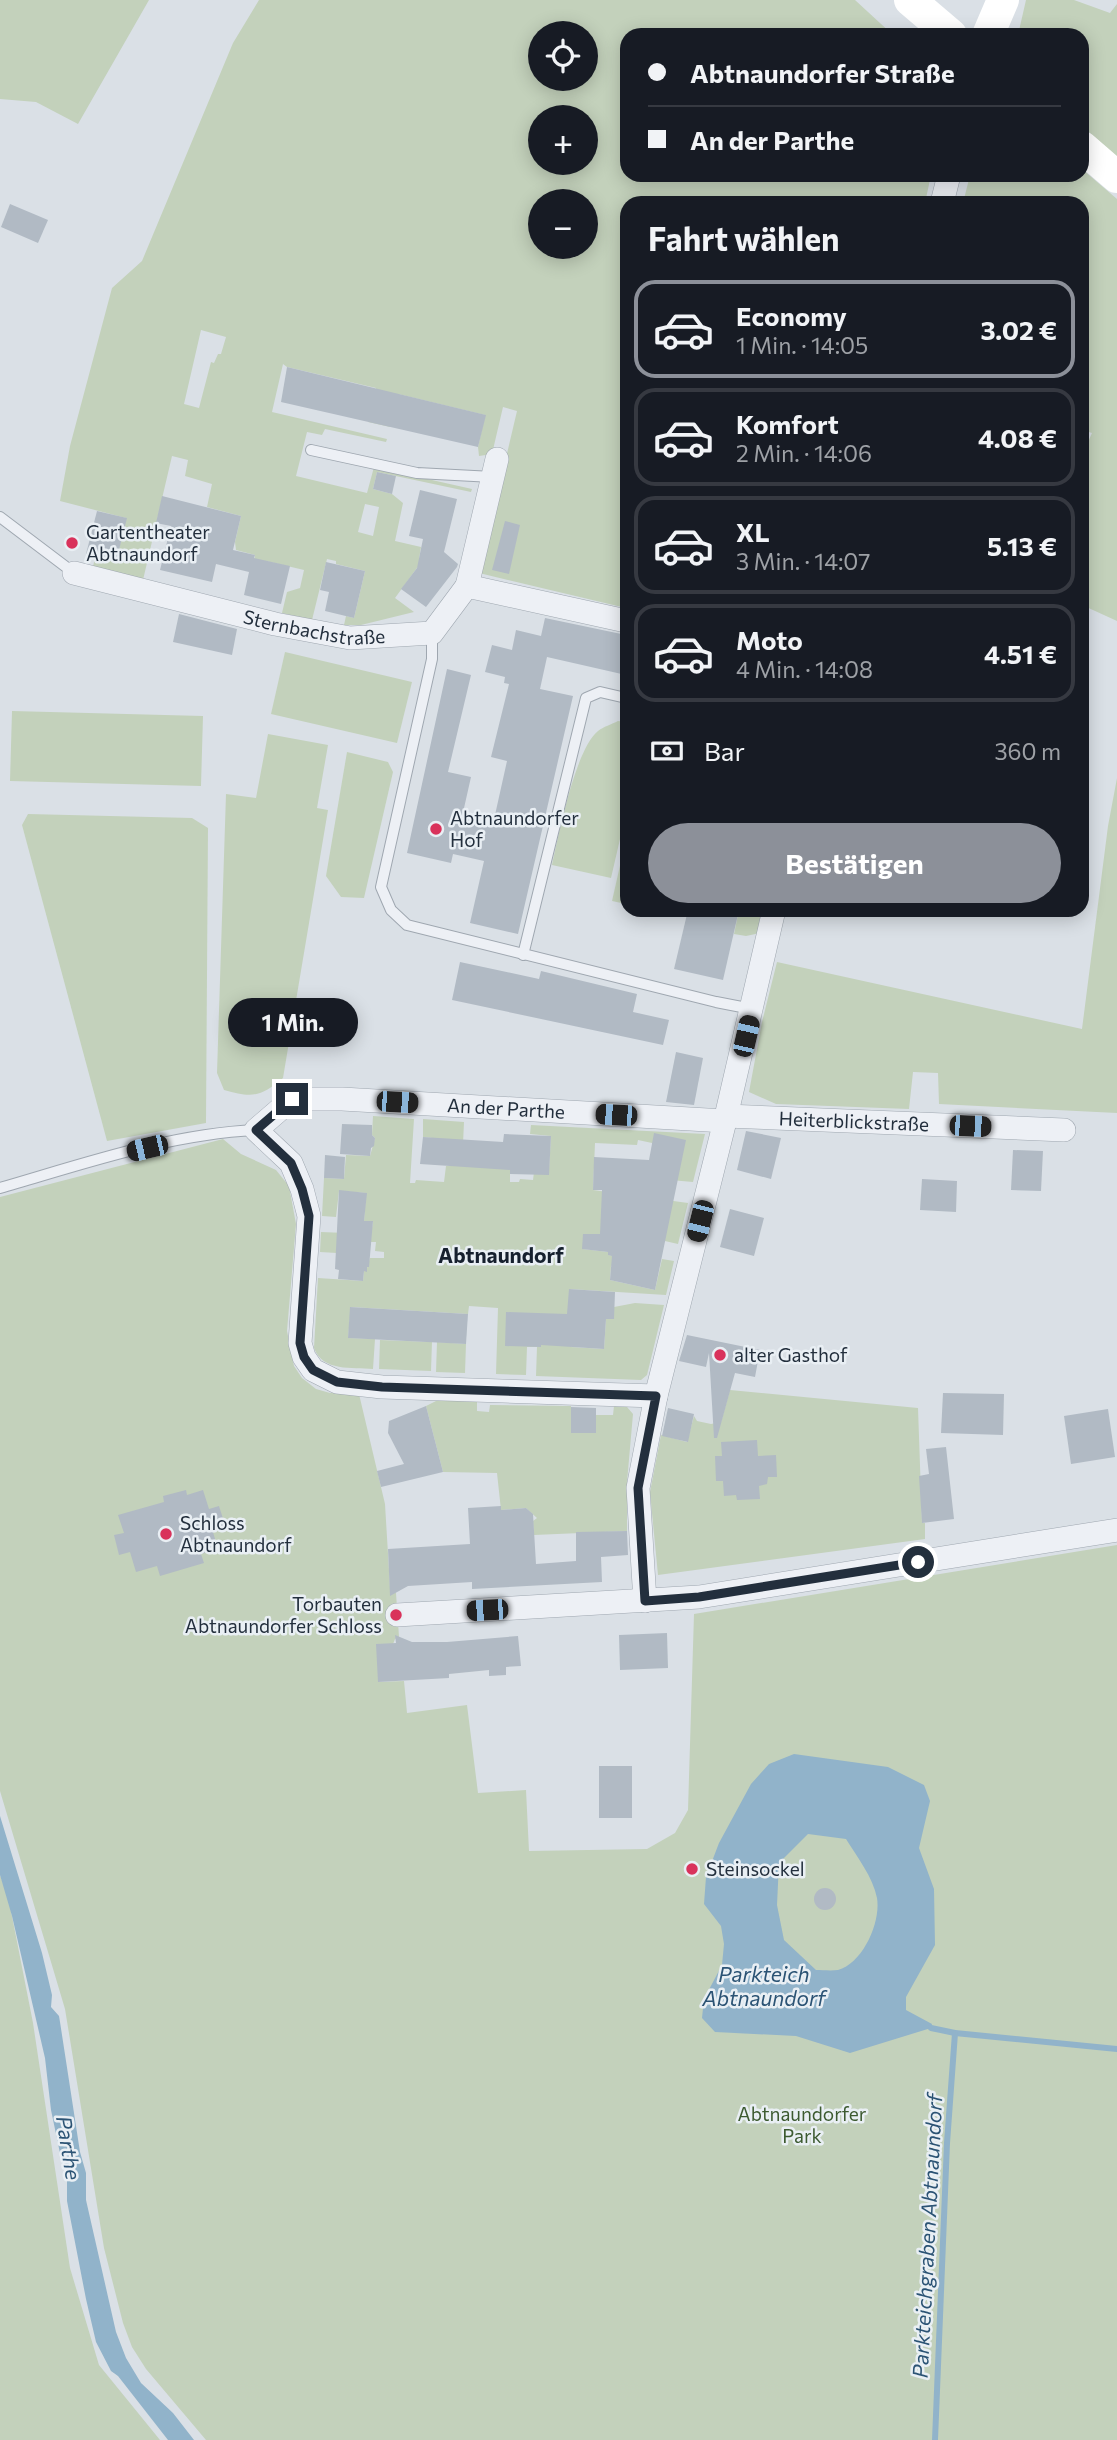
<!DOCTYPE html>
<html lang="de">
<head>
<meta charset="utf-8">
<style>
	:root { --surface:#171b24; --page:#20242c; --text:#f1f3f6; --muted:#9ea1a6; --line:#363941; --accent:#8c9099 }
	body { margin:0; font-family:Commissioner,sans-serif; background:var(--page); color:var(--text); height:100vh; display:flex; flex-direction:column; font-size:26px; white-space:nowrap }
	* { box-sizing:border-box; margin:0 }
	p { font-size:23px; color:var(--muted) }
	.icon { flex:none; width:38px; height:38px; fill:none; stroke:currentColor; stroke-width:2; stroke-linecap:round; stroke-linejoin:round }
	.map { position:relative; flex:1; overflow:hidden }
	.sheet { position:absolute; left:620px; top:196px; width:469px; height:721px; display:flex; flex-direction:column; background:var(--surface); border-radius:21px; box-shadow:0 4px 18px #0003 }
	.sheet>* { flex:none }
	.top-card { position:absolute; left:620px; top:28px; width:469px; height:154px; border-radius:21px; box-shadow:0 4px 18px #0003; display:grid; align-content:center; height:154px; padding:0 28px; background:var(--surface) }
	.controls { position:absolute; left:528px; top:21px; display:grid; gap:14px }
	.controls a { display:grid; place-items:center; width:70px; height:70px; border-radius:50%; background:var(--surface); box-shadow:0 4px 18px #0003; font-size:35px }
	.end { position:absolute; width:32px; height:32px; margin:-16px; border:9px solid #232f3d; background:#fff; box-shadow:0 0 0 4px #fff }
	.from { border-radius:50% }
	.bubble { position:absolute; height:49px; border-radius:24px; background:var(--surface); box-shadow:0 4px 18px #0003; font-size:23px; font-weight:700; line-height:49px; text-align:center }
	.car { position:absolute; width:21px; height:42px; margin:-21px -10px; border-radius:9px; box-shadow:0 0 5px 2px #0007; background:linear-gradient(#222 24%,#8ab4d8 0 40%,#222 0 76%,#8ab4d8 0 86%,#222 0) }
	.top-card b { display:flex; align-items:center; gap:24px; height:66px; font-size:26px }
	.top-card b+b { border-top:2px solid var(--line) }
	.top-card i { width:18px; height:18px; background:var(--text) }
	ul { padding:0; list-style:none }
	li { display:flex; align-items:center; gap:21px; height:98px; margin:0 14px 10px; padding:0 14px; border:4px solid var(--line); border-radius:21px }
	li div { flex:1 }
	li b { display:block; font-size:26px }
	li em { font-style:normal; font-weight:700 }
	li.on { border-color:var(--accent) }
	li>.icon { width:63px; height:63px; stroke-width:1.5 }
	h2 { padding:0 28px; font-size:32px; line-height:84px }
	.pay { display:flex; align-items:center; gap:18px; height:77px; padding:0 28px; font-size:26px }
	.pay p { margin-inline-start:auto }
	.cta { display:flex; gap:14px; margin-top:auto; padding:14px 28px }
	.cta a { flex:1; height:80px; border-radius:42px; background:var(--accent); color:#fff; font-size:28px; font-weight:700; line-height:80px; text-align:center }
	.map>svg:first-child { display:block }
	.green { fill:#c3d1bb; fill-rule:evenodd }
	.water { fill:#91b3ca; fill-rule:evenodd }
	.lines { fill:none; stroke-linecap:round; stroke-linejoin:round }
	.stream { stroke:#91b3ca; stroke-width:6 }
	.building { fill:#b1bac4 }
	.lane-casing { stroke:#9fa7b0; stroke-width:12 }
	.street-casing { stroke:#9fa7b0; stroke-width:24 }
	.lane { stroke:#edf0f5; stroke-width:10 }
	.street { stroke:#edf0f5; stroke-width:23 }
	.secondary { stroke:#fff; stroke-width:32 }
	.route { stroke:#232f3d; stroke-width:9 }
	.poi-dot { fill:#d9325b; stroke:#e9eff4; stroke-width:2.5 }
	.labels { text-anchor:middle; stroke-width:5; stroke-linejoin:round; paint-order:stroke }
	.poi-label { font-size:19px; fill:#232f3d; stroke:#e9eff4; text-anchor:start }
	.street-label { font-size:19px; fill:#232f3d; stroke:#e9eff4 }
	.park-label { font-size:19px; fill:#3c5a30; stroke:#e9eff4 }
	.neighbourhood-label { font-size:21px; font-weight:bold; fill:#16202e; stroke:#e9eff4 }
	.water-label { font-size:21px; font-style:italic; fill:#2b5374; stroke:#e9eff4 }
</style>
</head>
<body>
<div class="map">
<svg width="1117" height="2440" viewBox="0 0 1117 2440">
	<rect width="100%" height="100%" fill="#dae0e6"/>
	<g class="green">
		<polygon points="0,0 149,0 78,124 36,102 0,99"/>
		<path d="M259,0H855L893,35H626V175H931L925,203H626V608L479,573L517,411L503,407L492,454L479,456L478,447L485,415L398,394L390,427L368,422L376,388L287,367L283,364L272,412L387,439L386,442L325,429L322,435L307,432L296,476L367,493L374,467L472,489L471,492L377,472L373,489L392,494L403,503L395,541L421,547L419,559L422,561L395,598L414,612L361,625H344L346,616L354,618L365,571L336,564V561L327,559L312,620L282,613L287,592L300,588L304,570L266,561H254L255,555L236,550L235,542L241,516L207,507L212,484L185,476L188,460L172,456L143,580L93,567L95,557L116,562L126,518L60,501L70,446L112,288L142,261L233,43ZM541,33H586V79H541ZM541,117H586V163H541ZM541,201H586V247H541ZM201,330L226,337L221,354H218L214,363L211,362L199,408L184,404ZM365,504L379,507L373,536L358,532Z"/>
		<polygon points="1026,0 1074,0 1110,13 1117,4 1117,157 1082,126 1082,35 1018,35"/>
		<polygon points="1082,169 1117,199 1117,621 1082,605 1082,455 1092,433 1082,430 1082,203 963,203 970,175 1082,175"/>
		<polygon points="285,652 412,682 397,743 271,714"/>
		<polygon points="12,711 203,716 201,786 10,781"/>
		<path d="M618,721L626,722V813L611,878L552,865C559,834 575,750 598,731C603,727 612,724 618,721Z"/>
		<path d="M268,734L328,745L317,808L328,810L283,1078C261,1097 252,1098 224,1090L217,1073L226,794L256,798Z"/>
		<polygon points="347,752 388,762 393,772 364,898 341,897 326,876"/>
		<polygon points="1117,778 1117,1113 939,1104 938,1073 913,1072 909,1109 776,1104 749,1092 762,1022 777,962 1082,1029 1108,826"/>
		<polygon points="28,814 192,818 208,828 206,1123 107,1141 22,825"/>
		<polygon points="626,839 626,904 612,901"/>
		<polygon points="739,910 765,910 760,933 746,936 734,934"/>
		<path d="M373,1116L414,1119L410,1183H415L416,1180L444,1182L446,1166H450L452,1140L423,1137V1119L464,1122L462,1166L510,1169V1182H519L520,1179L533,1180L534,1172L548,1173L549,1169L551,1136L530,1134L531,1125L705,1134L693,1182L625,1176L653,1164L652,1143L638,1140L637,1145L595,1143L593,1190L688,1203L678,1244L643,1236L583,1234V1249L608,1252V1255L623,1257L611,1266L610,1280L655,1290L662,1259L674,1261L666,1295L569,1289L571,1347L604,1349L606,1319L614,1307L635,1303L664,1305L647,1375L641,1380L536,1376L537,1347H527L526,1375L496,1374L498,1308L469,1306L468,1314L351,1307L348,1338L375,1339L373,1369C352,1367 323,1372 314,1348L318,1278L363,1281L364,1271H366L370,1258H384V1252L375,1251L376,1242H368L337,1253L320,1252L321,1232L371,1234L373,1222L364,1221L366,1193L339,1191L336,1217L322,1216L324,1178L344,1179L346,1155L370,1156L375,1138L372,1135Z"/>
		<polygon points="223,1139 241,1154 276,1170 289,1186 296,1224 287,1331 294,1366 302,1378 316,1389 330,1393 359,1394 385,1504 390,1587 392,1591 396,1593 399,1637 395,1639 378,1682 404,1681 407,1713 467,1705 478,1793 526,1790 529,1851 647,1849 675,1833 688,1810 694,1614 1117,1545 1117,2440 206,2440 146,2369 132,2347 123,2323 104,2248 65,2009 0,1791 0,1197"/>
		<polygon points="380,1340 432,1342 431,1371 379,1369"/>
		<polygon points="437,1342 466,1344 465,1373 436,1372"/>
		<polygon points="730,1390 918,1408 922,1523 925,1523 925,1539 658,1575 650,1492 661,1435 687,1442 694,1416 697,1421 711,1424 721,1422"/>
		<polygon points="438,1400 477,1400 477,1411 489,1412 490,1405 571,1406 571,1433 596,1433 596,1415 613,1415 614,1406 627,1407 633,1414 627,1482 627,1531 534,1535 533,1521 537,1518 526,1508 501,1510 497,1473 443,1472 426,1406"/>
		<polygon points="0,1875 9,1901 33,2023 70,2268 99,2365 160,2440 0,2440"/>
	</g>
	<g class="water">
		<path d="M794,1754L888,1767L924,1785L930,1801L919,1848L934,1889L935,1945L906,1997V2010L932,2024L931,2028L850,2053L796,2036L715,2032L702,2018L704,1999L722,1965L724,1944L721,1926L704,1904L706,1877L719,1843L751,1784L769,1764ZM808,1834L846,1839C857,1857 873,1877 877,1898C881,1922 863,1963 838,1970C831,1971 822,1970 816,1970L784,1940L777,1905L779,1863Z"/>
		<polygon points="0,1816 42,1953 52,1995 51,2007 59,2016 60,2022 80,2152 86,2173 86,2200 116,2332 126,2358 141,2383 173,2413 194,2440 168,2440 118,2376 111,2371 96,2342 86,2299 67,2201 67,2176 61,2158 51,2110 45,2058 12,1916 0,1875"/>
	</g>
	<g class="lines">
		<g class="stream">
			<polyline points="931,2028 955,2033 1117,2049"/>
			<polyline points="935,2440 947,2143 955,2033"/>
		</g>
	</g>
	<g class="building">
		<polygon points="10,204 48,220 38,243 1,227"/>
		<polygon points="287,367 486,415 478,447 281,402"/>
		<polygon points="377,472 396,476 392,494 373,489"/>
		<polygon points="420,490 457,499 444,552 458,564 457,567 426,607 401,589 417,568 423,539 409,536"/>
		<polygon points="162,496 241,516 233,550 255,555 254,558 290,566 281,604 244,595 249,572 216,564 212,582 160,570 171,526 156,523"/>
		<polygon points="97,511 127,518 116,562 86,554"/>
		<polygon points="505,521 520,525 509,574 492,570"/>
		<polygon points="326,562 365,571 354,618 325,611 329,592 320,590"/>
		<polygon points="179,614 237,629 232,655 173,642"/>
		<polygon points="545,618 626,635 626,675 547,657 540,689 573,696 518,934 470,923 484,861 453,854 451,863 407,853 447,669 471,675 448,772 471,777 462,817 493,824 507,761 491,757 509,684 504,683 505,677 485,672 492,645 512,650 516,630 541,636"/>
		<polygon points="688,910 739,910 723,980 674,969"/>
		<polygon points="460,962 539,979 541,971 637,994 633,1012 669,1020 663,1045 452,1000"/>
		<polygon points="676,1052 703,1058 694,1105 666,1102"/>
		<polygon points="342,1124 372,1125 372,1135 375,1138 374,1146 371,1148 370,1156 340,1154"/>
		<polygon points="746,1131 781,1138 771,1179 737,1170"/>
		<polygon points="654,1133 686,1140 655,1290 610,1280 612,1256 608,1255 608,1252 582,1249 583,1234 600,1234 602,1190 593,1190 594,1157 649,1160"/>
		<polygon points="504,1134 551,1136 549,1175 510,1174 510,1170 420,1164 423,1137 503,1142"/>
		<polygon points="1013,1150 1043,1151 1041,1191 1011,1190"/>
		<polygon points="325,1155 345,1157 344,1179 324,1178"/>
		<polygon points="922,1179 957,1181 956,1212 920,1210"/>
		<polygon points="339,1190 367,1193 364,1221 373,1221 369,1267 367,1267 367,1272 364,1271 363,1281 338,1279 339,1270 335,1269"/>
		<polygon points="730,1209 764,1218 754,1256 720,1247"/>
		<polygon points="569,1289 615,1292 614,1319 606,1319 604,1349 541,1345 541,1347 505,1346 506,1312 567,1314"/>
		<polygon points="350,1307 468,1314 466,1344 348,1338"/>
		<polygon points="687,1335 760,1350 755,1377 735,1373 717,1438 714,1438 709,1353 706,1367 679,1361"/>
		<polygon points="943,1393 1004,1394 1003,1435 941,1433"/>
		<polygon points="426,1406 443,1472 381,1487 377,1471 404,1464 388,1433 389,1421"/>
		<polygon points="571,1407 596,1408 596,1433 571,1433"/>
		<polygon points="668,1408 694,1414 688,1442 662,1436"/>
		<polygon points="1108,1409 1115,1457 1071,1464 1064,1416"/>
		<polygon points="757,1440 758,1456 776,1455 777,1477 768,1477 767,1484 759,1486 760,1499 737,1500 736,1495 724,1496 723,1481 716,1481 715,1456 722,1456 721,1442"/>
		<polygon points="946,1447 954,1519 922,1523 919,1476 929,1474 926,1449"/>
		<polygon points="186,1490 187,1495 203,1490 209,1509 219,1506 226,1528 213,1532 218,1549 201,1554 204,1563 160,1576 157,1566 136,1572 130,1552 119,1555 114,1535 124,1533 118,1515 164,1502 163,1496"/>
		<polygon points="501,1506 501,1510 526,1508 533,1514 536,1564 576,1561 576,1532 627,1531 628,1555 601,1557 602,1582 472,1589 472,1582 408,1586 390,1596 388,1549 470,1544 468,1508"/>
		<polygon points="667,1633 668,1668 620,1670 619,1635"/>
		<polygon points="395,1635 412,1642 447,1642 518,1636 521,1666 506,1667 506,1675 489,1676 489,1670 449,1674 449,1678 378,1682 376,1644 396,1643"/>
		<rect x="599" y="1766" width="33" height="52"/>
		<circle cx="825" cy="1899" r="11"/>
	</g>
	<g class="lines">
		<g class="lane-casing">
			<g id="lane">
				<polyline points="311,450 417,473 493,477"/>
				<polyline points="0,517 74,573"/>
				<polyline points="432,633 432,659 381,887 391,910 407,925 716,1002 752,1009"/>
				<polyline points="523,955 586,698 600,692 626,698"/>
				<path d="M0,1188C83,1164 169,1134 256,1130"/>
			</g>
		</g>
		<g class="street-casing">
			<g id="street">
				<polyline points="942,203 949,175"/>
				<path id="s1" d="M74,573L275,624L350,638L432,633L467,586L626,621"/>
				<polyline points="467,586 497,459"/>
				<path id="s2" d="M726,1116L1064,1130"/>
				<path id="s3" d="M656,1396L382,1387L337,1382L313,1370L304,1357L300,1343L309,1216L302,1189L291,1163L256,1130L292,1099H342L725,1121"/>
				<polyline points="645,1601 638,1488 656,1396 725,1121 774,910"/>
				<polyline points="397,1615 699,1597 1117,1530"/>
			</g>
		</g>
		<use href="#lane" class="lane"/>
		<use href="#street" class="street"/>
		<g class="secondary">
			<polyline points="910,0 951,35"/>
			<polyline points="988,35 1003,0"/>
			<polyline points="1082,147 1117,177"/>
		</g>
	</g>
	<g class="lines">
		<polyline class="route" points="292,1099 256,1130 291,1163 302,1189 309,1216 300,1343 304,1357 313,1370 337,1382 382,1387 656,1396 638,1488 645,1601 699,1597 918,1562"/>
	</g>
	<g class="poi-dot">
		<circle cx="72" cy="543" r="7"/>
		<circle cx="436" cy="829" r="7"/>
		<circle cx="720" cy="1355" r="7"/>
		<circle cx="166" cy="1534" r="7"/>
		<circle cx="396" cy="1615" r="7"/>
		<circle cx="692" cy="1869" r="7"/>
	</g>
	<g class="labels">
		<g class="poi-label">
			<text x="86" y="539">Gartentheater<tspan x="86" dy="22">Abtnaundorf</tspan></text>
			<text x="450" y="825">Abtnaundorfer<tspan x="450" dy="22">Hof</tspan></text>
			<text x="734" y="1362">alter Gasthof</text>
			<text x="180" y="1530">Schloss<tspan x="180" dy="22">Abtnaundorf</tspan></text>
			<text x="382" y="1611" text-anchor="end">Torbauten<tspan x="382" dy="22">Abtnaundorfer Schloss</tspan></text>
			<text x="706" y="1876">Steinsockel</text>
		</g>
		<g class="street-label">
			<text dy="7" stroke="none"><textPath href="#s1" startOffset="247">Sternbachstraße</textPath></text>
			<text dy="7" stroke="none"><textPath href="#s3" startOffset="870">An der Parthe</textPath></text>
			<text dy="7" stroke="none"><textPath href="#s2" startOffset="128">Heiterblickstraße</textPath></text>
		</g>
		<g class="park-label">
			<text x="802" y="2121">Abtnaundorfer<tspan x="802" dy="22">Park</tspan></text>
		</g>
		<g class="neighbourhood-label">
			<text x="501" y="1263">Abtnaundorf</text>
		</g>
		<g class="water-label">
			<text x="764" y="1982">Parkteich<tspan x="764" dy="24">Abtnaundorf</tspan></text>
			<text transform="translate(68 2148) rotate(81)" y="7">Parthe</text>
			<text transform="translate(928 2236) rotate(-87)" y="7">Parkteichgraben Abtnaundorf</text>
		</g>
	</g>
</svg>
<div class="controls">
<a><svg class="icon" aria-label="locate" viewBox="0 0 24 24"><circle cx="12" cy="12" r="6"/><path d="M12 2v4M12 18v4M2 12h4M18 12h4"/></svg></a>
<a>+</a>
<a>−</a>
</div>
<i class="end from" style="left:918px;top:1562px"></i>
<i class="end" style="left:292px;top:1099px"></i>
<div class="bubble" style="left:228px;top:998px;width:130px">1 Min.</div>
<i class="car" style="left:746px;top:1036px;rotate:13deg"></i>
<i class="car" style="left:397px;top:1102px;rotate:93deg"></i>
<i class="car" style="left:616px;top:1115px;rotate:273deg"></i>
<i class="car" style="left:970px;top:1126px;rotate:92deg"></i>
<i class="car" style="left:147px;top:1148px;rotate:257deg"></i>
<i class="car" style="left:700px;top:1221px;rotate:194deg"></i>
<i class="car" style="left:487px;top:1610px;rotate:267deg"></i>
<div class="top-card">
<b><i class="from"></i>Abtnaundorfer Straße</b>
<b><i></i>An der Parthe</b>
</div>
<section class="sheet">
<h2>Fahrt wählen</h2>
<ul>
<li class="on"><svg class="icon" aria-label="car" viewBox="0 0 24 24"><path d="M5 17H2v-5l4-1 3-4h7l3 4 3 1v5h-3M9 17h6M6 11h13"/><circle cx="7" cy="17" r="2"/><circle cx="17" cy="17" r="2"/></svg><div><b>Economy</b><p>1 Min. · 14:05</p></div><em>3.02 €</em></li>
<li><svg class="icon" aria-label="car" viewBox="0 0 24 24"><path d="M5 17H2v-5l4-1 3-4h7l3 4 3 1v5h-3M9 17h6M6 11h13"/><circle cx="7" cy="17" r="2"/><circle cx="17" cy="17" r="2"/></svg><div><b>Komfort</b><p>2 Min. · 14:06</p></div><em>4.08 €</em></li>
<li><svg class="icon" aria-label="car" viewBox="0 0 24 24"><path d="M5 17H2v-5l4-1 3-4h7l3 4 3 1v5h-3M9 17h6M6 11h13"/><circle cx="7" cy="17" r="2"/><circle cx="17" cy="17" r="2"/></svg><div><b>XL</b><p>3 Min. · 14:07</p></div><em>5.13 €</em></li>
<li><svg class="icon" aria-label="car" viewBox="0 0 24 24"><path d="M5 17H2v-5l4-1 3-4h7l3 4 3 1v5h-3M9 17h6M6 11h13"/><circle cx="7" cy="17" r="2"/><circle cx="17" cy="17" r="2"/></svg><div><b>Moto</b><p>4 Min. · 14:08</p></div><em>4.51 €</em></li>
</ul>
<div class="pay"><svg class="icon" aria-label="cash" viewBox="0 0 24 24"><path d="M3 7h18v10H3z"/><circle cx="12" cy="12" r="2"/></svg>Bar<p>360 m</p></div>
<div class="cta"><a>Bestätigen</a></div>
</section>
</div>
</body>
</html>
